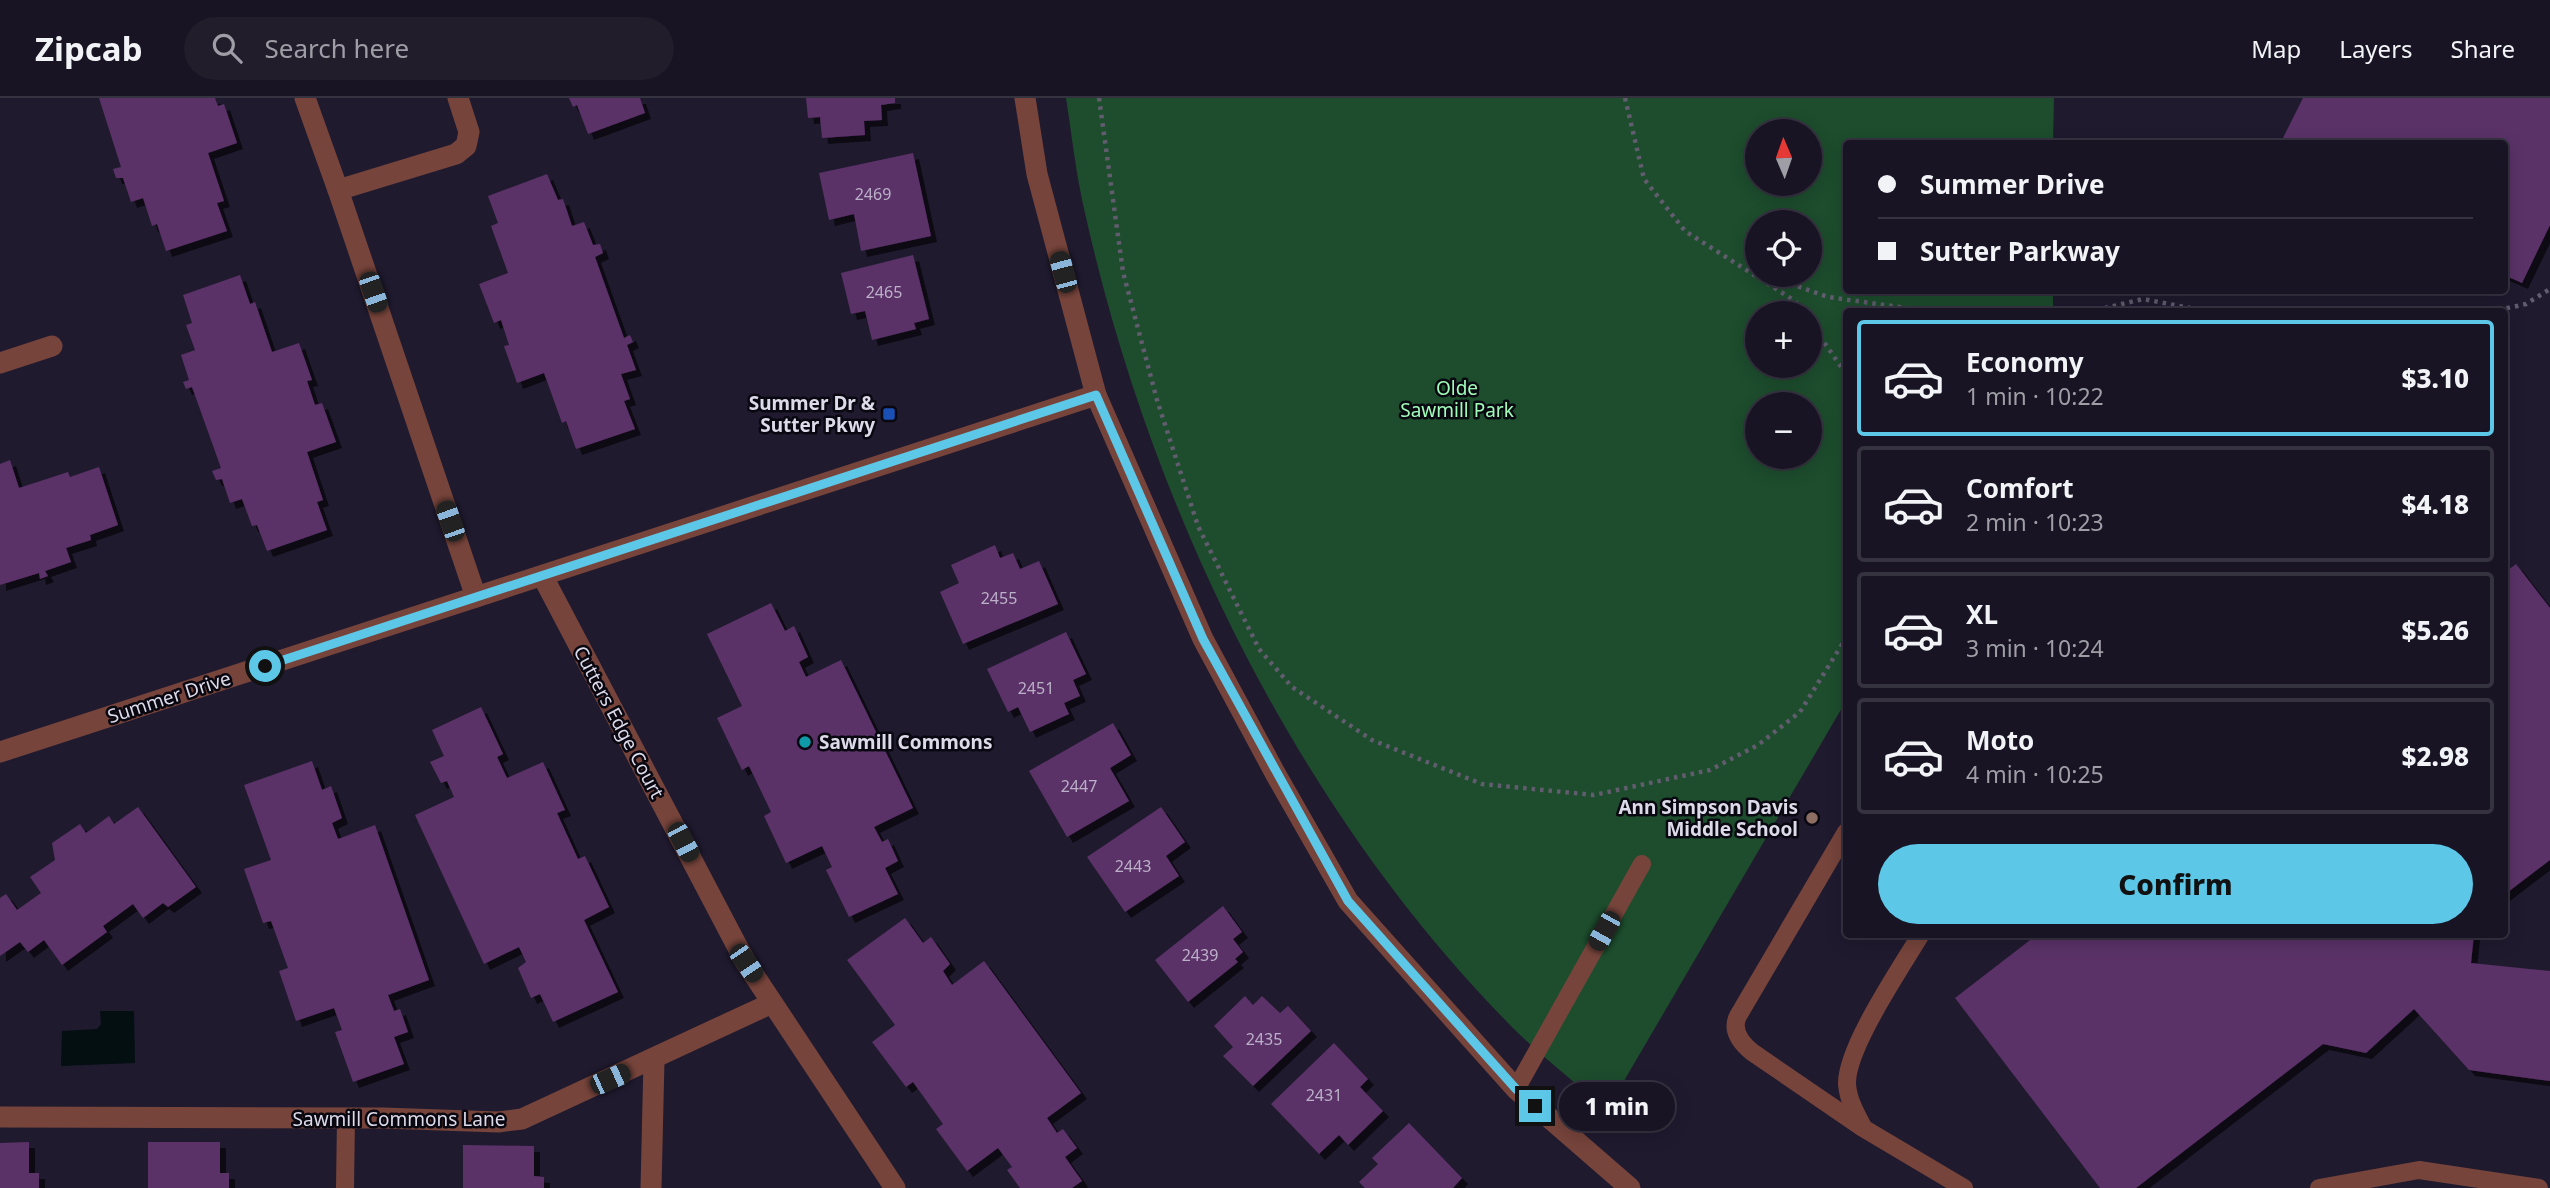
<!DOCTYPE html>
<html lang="en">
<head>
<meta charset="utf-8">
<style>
	:root { --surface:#181423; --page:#211d2b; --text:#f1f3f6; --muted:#9f9ea6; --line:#363341; --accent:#5dc7e8 }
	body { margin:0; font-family:"Noto Sans",sans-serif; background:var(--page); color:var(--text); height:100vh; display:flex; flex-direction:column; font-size:26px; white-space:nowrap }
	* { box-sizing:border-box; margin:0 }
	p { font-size:23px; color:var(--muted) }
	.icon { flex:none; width:38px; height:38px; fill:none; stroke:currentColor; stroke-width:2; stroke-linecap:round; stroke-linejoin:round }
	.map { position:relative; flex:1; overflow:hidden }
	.details { position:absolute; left:1843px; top:210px; width:665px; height:630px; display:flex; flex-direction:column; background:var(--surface); border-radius:7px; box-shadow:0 4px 18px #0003,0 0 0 2px var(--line) }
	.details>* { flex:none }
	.hud { position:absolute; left:1843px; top:42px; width:665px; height:154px; border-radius:7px; box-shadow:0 4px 18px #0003,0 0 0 2px var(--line); display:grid; align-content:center; height:154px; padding:0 35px; background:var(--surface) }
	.needle { width:46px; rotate:358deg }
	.tools { position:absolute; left:1745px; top:21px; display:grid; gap:14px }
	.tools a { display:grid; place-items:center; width:77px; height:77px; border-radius:50%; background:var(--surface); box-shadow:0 4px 18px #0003,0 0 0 2px var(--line); font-size:35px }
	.end { position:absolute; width:32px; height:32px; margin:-16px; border:9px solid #5dc7e8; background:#111; box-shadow:0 0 0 4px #111 }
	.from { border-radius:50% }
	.bubble { position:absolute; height:49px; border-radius:24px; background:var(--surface); box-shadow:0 4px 18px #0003,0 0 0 2px var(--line); font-size:23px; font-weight:800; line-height:49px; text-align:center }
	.car { position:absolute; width:21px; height:42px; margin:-21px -10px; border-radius:9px; box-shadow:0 0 5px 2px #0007; background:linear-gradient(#222 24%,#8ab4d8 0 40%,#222 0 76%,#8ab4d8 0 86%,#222 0) }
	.hud b { display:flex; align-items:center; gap:24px; height:66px; font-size:26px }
	.hud b+b { border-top:2px solid var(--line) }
	.hud i { width:18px; height:18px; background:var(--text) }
	ul { padding:12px 0 0; list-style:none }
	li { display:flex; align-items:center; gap:21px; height:116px; margin:0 14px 10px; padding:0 21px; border:4px solid var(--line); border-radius:7px }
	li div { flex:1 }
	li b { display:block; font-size:26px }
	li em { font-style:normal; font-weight:800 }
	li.current { border-color:var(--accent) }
	li>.icon { width:63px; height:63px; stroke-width:1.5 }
	.action { display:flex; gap:14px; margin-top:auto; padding:14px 35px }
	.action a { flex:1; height:80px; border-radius:42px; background:var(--accent); color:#111; font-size:28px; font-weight:800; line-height:80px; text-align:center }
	header { display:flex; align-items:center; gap:42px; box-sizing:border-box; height:98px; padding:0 35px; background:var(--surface); border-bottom:2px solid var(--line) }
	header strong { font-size:33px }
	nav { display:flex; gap:38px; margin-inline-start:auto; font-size:24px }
	.search { width:490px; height:63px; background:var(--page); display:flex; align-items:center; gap:18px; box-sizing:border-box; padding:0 24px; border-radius:38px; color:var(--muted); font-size:26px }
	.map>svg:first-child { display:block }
	.green { fill:#1d4d2d; fill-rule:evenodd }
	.water { fill:#030f11 }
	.building { fill:#5a3167; filter:url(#shadow) }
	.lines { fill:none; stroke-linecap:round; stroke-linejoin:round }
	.path { stroke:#615d6f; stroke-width:4.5; stroke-dasharray:3.5 5; stroke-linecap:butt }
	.lane { stroke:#76443b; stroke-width:18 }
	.street { stroke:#76443b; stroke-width:21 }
	.route { stroke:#5dc7e8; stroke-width:9 }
	.transit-dot { fill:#1a4fb4; stroke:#090710; stroke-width:2.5 }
	.culture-dot { fill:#0f9aa8; stroke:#090710; stroke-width:2.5 }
	.education-dot { fill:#8d6e63; stroke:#090710; stroke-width:2.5 }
	.labels { text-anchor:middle; stroke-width:5; stroke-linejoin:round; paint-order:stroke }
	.number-label { font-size:16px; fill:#bcb0c8 }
	.park-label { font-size:19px; fill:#9ffdb9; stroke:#090710 }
	.poi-label { font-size:19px; font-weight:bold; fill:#dddae9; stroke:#090710; text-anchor:end }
	.street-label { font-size:19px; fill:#dddae9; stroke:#090710 }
</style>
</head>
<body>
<header>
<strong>Zipcab</strong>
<div class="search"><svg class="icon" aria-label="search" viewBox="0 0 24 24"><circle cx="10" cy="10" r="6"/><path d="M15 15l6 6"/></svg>Search here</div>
<nav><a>Map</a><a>Layers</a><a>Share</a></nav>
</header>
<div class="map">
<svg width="2550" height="1090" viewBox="0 0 2550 1090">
	<defs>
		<filter id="shadow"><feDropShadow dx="6" dy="6" stdDeviation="0" flood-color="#0009"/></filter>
	</defs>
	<rect width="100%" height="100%" fill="#201a2f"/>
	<path class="green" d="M1066,0H2054L2053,45L1846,46V192L2053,193V213L1846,214V603L1621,988L1596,1003C1569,979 1539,956 1513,930C1298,713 1151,411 1085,115C1076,77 1072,38 1066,0ZM1757,33H1810V86H1757ZM1757,124H1810V177H1757ZM1757,215H1810V268H1757ZM1757,306H1810V359H1757Z"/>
	<polygon class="water" points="100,913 134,913 135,965 61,968 62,933 97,931 101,926"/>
	<g class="building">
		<polygon points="99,0 215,0 218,8 224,6 237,45 208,55 224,103 217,105 227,133 166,153 157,126 152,128 143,100 131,104 123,80 116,80 113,71 121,69"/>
		<polygon points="569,0 640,0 645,15 588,36 577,7 573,9"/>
		<polygon points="806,0 895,0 895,5 881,7 882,22 864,23 865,37 822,40 820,19 808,20"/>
		<polygon points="2303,0 2550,0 2550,127 2522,185 2504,177 2504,46 2280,46"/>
		<polygon points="913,55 931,138 861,153 854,116 829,122 819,75"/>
		<polygon points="547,76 558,102 563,101 572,128 584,124 593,147 600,146 603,155 595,159 624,240 630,237 633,244 627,247 636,272 621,276 630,301 624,303 635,331 576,351 566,323 562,325 544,275 517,285 504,248 509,247 501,222 494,225 479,186 508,175 491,128 498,125 488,98"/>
		<polygon points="913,157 929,221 914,225 916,231 872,242 865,213 851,216 841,175"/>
		<polygon points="240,177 250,206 255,204 272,254 299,245 312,282 307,283 315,307 322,305 336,344 307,354 323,402 317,404 327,432 267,453 257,427 252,428 242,401 230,405 222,381 216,382 212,373 221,370 192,289 186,291 183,284 189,282 181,257 195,252 186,227 192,225 183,197"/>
		<polygon points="10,362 19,390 68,374 70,379 99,369 118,427 90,437 91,442 66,450 71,464 45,473 48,478 40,481 39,475 0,487 0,366"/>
		<polygon points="995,447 1000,460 1013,455 1020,471 1039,463 1058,506 963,546 940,494 959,485 951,467"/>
		<polygon points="2516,466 2550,510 2550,762 2504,797 2504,475"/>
		<polygon points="771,505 785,533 794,528 808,559 799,564 806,579 841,562 913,710 874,729 882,744 888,741 898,763 885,770 898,796 849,819 826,772 832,769 822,748 786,765 764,718 771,714 749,668 742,672 717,620 742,608 707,536"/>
		<polygon points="1066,534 1086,576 1073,582 1080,598 1064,605 1069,616 1030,634 1018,609 1008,614 987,571"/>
		<polygon points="481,609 503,656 497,659 507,680 543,664 565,712 557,715 578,761 585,758 609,809 584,822 618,894 553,924 540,896 531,900 518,870 526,864 519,849 484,866 415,717 454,699 447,683 441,685 430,664 444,658 432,632"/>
		<polygon points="1113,625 1131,657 1110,670 1129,703 1067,739 1029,673"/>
		<polygon points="312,663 322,692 331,688 342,720 332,725 338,741 375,727 429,882 388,897 394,913 400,911 408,934 394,939 404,966 353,984 335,934 342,932 334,910 296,923 279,873 288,870 271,823 263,825 244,771 271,762 244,687"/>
		<polygon points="138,709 196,789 168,809 163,805 143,820 133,806 103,828 107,834 62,867 44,842 28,854 20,844 0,858 0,800 6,796 17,812 41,795 30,779 55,762 52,745 80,726 86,735 109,718 114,726"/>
		<polygon points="1161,709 1185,744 1166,758 1179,778 1125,814 1087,759"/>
		<polygon points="1223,808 1242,834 1233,841 1243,854 1235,861 1238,864 1188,904 1155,862"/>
		<polygon points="905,820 923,845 931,839 950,866 943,873 952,887 984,863 1081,995 1047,1020 1057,1035 1063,1031 1077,1050 1065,1059 1082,1083 1072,1090 1020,1090 1007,1072 1012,1069 998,1050 967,1073 936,1031 943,1026 913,984 906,989 872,944 895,927 847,862"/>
		<polygon points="2038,836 2474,836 2471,865 2550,873 2550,983 2469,972 2414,911 2366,955 2323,946 2136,1090 2100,1090 1955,900"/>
		<polygon points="1245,898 1253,907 1262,898 1280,915 1288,908 1311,933 1253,988 1223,958 1233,949 1214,928"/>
		<polygon points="1334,945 1368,981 1360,989 1383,1013 1348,1047 1339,1037 1319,1056 1271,1006"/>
		<polygon points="1409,1025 1462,1080 1453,1090 1365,1090 1359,1084 1378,1066 1372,1060"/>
		<polygon points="29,1044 29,1075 39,1075 39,1090 0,1090 0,1045"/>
		<polygon points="148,1044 220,1044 220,1075 229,1075 229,1090 148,1090"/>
		<polygon points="463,1047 534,1048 534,1078 544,1079 544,1090 463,1090"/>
	</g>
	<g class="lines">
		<g class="path">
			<polyline points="1099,0 1123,174 1157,302 1198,428 1259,551 1292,589 1372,642 1482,686 1594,697 1710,672 1758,647 1800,614 1846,540"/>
			<polyline points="1625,0 1644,81 1685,133 1795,203 1803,215"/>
			<polyline points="1766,177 1828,199 1935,214"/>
			<polyline points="2088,214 2143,201 2211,214"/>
			<polyline points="2490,214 2526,206 2550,191"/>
			<polyline points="1810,224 1846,276"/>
		</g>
		<g class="lane">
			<path d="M1846,734L1738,918C1731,932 1740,944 1752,954L1863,1030L1964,1090"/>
			<polyline points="1516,991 1642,766"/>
			<path d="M1862,1027C1855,1014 1848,1001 1847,986C1846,950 1901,870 1921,836"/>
			<polyline points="345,1090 346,1020"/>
			<polyline points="2319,1090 2419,1072 2539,1090"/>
		</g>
		<g class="street">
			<polyline points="305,0 338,92 456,56 466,48 469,34 458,0"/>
			<polyline points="1025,0 1037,76 1096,297 1203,541 1275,675 1348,803 1516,991 1630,1090"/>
			<polyline points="338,92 476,499"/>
			<polyline points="0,265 52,248"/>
			<polyline points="543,479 746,865 895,1090"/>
			<polyline points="0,654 1096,297"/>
			<polyline points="0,1019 383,1020 498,1024 522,1021 772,905"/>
			<polyline points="651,1090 654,962"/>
		</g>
	</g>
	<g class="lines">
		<polyline class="route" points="265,568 1096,297 1203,541 1348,803 1516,991 1535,1008"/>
	</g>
	<rect class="transit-dot" x="882" y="309" width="14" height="14" rx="3.5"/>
	<circle class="culture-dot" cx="805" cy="644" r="7"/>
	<circle class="education-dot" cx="1812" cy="720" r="7"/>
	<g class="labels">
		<g class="number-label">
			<text x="873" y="102">2469</text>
			<text x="884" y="200">2465</text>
			<text x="999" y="506">2455</text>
			<text x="1036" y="596">2451</text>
			<text x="1079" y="694">2447</text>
			<text x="1133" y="774">2443</text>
			<text x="1200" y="863">2439</text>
			<text x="1264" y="947">2435</text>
			<text x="1324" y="1003">2431</text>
		</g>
		<g class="park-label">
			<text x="1457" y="297">Olde<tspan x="1457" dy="22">Sawmill Park</tspan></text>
		</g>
		<g class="poi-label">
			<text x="875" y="312">Summer Dr &amp;<tspan x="875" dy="22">Sutter Pkwy</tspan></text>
			<text x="819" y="651" text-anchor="start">Sawmill Commons</text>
			<text x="1798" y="716">Ann Simpson Davis<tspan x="1798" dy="22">Middle School</tspan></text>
		</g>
		<g class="street-label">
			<text transform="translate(169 599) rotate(-18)" y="7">Summer Drive</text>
			<text transform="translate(619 624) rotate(62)" y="7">Cutters Edge Court</text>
			<text x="399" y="1028">Sawmill Commons Lane</text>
		</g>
	</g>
</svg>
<div class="tools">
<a><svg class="needle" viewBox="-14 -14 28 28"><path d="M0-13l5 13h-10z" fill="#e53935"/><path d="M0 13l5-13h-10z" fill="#9f9ea6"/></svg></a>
<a><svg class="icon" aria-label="locate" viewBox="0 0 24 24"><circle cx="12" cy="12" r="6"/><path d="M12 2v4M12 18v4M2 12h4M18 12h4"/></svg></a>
<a>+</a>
<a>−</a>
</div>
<i class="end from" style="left:265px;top:568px"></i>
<i class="end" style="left:1535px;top:1008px"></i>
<div class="bubble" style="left:1559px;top:984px;width:116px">1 min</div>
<i class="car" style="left:1063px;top:174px;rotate:345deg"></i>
<i class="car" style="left:373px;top:194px;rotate:161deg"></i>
<i class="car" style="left:450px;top:423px;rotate:341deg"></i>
<i class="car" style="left:683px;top:744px;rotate:152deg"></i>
<i class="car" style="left:1604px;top:833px;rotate:209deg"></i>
<i class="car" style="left:746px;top:865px;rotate:146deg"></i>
<i class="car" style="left:610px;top:981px;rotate:66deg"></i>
<div class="hud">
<b><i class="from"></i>Summer Drive</b>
<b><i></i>Sutter Parkway</b>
</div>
<section class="details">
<ul>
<li class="current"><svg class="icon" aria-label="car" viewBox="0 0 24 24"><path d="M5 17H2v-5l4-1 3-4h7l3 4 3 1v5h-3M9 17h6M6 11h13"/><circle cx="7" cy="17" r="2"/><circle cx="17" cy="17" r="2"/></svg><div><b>Economy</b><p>1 min · 10:22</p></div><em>$3.10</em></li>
<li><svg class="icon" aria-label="car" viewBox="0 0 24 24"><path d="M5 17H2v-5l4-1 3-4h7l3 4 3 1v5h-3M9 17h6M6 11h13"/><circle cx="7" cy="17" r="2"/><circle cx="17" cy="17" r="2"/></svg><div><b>Comfort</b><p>2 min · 10:23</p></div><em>$4.18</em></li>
<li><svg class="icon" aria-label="car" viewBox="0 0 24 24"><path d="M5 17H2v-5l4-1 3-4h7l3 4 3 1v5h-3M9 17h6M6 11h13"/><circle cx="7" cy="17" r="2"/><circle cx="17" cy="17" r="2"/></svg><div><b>XL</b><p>3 min · 10:24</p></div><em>$5.26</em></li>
<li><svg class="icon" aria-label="car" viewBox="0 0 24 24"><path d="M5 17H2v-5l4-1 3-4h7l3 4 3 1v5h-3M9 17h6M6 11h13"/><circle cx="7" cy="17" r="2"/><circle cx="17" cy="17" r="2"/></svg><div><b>Moto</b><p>4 min · 10:25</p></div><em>$2.98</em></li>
</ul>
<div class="action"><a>Confirm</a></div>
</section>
</div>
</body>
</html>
